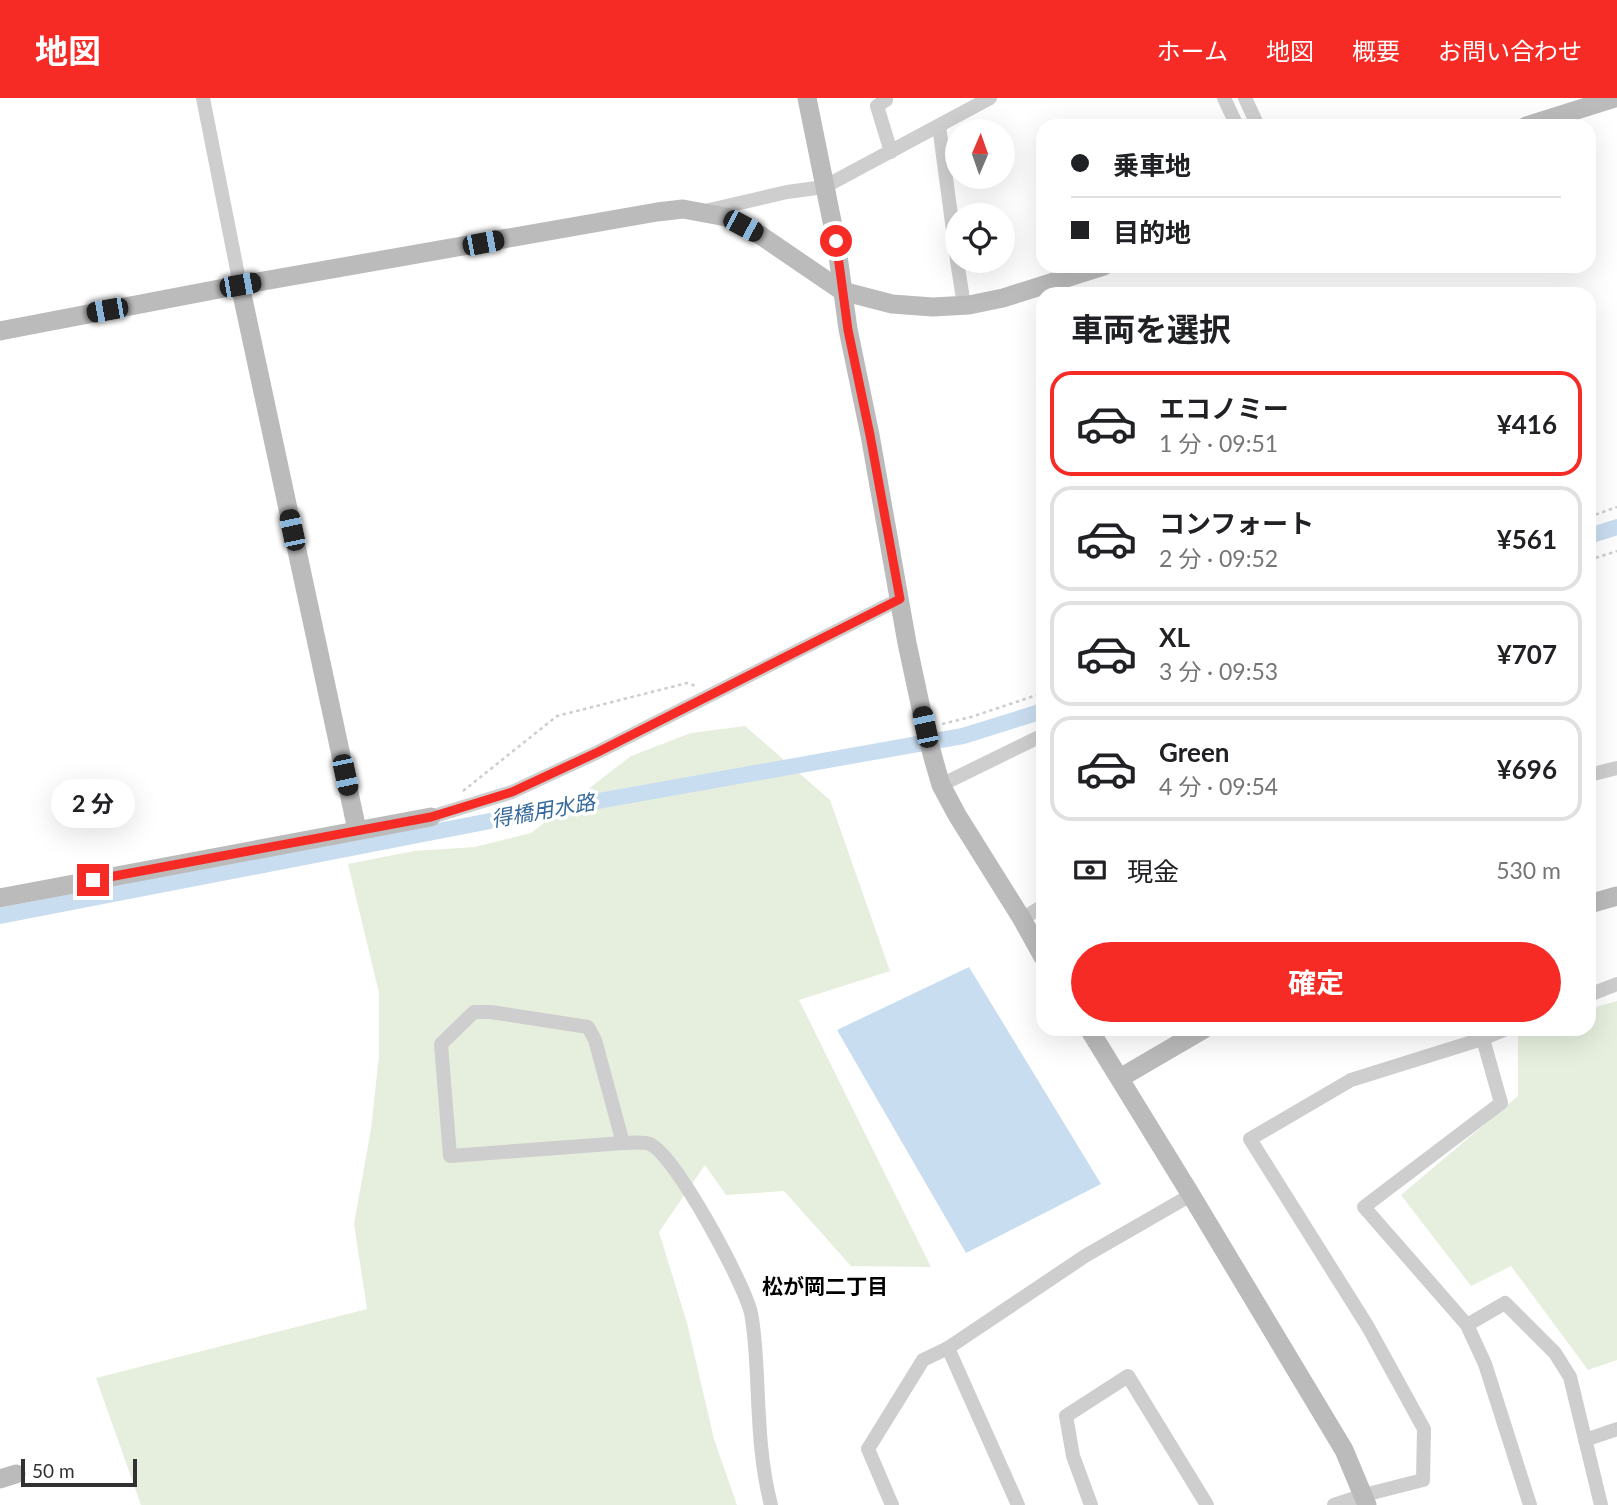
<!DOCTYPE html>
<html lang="ja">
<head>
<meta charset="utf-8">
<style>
	:root { --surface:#fff; --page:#f2f2f2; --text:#202124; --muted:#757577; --line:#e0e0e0; --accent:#f72b25 }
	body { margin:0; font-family:Lato,"Noto Sans JP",sans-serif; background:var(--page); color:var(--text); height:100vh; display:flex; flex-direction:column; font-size:26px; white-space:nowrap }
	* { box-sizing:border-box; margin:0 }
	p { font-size:23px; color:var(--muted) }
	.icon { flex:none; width:38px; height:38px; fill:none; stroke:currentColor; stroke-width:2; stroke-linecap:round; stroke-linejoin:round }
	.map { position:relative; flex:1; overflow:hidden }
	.drawer { position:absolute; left:1036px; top:189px; width:560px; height:749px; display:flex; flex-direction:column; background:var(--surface); border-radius:21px; box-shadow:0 7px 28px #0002 }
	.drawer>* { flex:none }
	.top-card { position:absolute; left:1036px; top:21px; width:560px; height:154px; border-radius:21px; box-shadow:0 7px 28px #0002; display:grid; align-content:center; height:154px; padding:0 35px; background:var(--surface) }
	.needle { width:46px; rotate:2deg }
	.buttons { position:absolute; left:945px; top:21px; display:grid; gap:14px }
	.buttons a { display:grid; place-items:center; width:70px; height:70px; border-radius:50%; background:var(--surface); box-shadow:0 7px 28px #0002; font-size:35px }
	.scale { position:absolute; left:21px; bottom:18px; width:116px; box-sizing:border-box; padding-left:7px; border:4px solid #313131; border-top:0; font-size:19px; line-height:24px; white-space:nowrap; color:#313131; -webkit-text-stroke:5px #fff; paint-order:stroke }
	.end { position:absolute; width:32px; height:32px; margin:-16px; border:9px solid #f72b25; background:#fff; box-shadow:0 0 0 4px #fff }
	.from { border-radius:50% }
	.bubble { position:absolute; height:49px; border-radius:24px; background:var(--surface); box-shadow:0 7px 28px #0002; font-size:23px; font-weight:700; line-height:49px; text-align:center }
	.car { position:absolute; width:21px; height:42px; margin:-21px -10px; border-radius:9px; box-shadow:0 0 5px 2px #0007; background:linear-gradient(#222 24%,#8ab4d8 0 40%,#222 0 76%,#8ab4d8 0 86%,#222 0) }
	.top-card b { display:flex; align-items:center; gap:24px; height:66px; font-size:26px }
	.top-card b+b { border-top:2px solid var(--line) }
	.top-card i { width:18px; height:18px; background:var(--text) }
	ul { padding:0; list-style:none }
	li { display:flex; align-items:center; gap:21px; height:105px; margin:0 14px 10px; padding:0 21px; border:4px solid var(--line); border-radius:21px }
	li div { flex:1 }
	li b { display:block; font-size:26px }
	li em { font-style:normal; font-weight:700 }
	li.active { border-color:var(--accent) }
	li>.icon { width:63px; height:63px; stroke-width:1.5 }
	h2 { padding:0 35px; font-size:32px; line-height:84px }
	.pay { display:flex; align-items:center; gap:18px; height:77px; padding:0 35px; font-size:26px }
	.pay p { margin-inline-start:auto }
	.primary-button { display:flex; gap:14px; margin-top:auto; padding:14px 35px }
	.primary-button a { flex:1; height:80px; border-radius:42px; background:var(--accent); color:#fff; font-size:28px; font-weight:700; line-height:80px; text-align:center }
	header { display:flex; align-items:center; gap:42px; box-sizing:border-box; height:98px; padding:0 35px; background:var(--accent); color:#fff }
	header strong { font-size:33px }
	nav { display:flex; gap:38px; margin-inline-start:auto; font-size:24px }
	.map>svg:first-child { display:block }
	.green { fill:#e6efde }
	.water { fill:#c9ddf0 }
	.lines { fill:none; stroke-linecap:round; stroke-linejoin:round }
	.canal { stroke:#c9ddf0; stroke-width:16 }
	.path { stroke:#cecece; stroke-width:2.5; stroke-dasharray:3.5 3.5; stroke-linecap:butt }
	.street { stroke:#cecece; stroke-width:14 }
	.secondary { stroke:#bbb; stroke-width:19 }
	.route { stroke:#f72b25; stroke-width:9 }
	.labels { text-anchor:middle; stroke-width:7; stroke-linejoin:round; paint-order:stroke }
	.water-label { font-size:21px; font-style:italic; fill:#366a9d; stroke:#fff }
	.neighbourhood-label { font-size:21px; font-weight:bold; fill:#000; stroke:#fff }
</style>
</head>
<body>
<header>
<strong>地図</strong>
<nav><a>ホーム</a><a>地図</a><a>概要</a><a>お問い合わせ</a></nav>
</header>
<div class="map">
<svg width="1617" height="1407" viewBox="0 0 1617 1407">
	<rect width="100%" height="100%" fill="#fff"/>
	<g class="green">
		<polygon points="745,628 830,702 890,873 799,902 931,1169 851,1168 784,1093 726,1097 705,1067 659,1134 687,1225 714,1341 737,1407 141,1407 96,1280 367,1211 354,1126 371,1031 379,958 379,895 348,766 414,753 475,749 531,735 631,658 691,635"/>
		<polygon points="1617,903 1617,1262 1588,1272 1511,1168 1471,1188 1401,1097 1518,998 1518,932 1589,931 1589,911"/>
	</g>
	<polygon class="water" points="969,869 1101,1086 966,1155 837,932"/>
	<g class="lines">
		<g class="canal">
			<polyline points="1589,438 1617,429"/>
			<polyline points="0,818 531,715 963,638 1043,613"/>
		</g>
		<g class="path">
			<polyline points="1589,419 1617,409"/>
			<polyline points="1589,462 1617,453"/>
			<polyline points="942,626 971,619 1043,595"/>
			<polyline points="463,693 557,618 687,585 696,588"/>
		</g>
		<g class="street">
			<polyline points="203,0 240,187"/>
			<polyline points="886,0 886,2 877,8 891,54"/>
			<polyline points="1224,0 1237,28"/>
			<polyline points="1245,0 1258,28"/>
			<polyline points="939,28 957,162"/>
			<polyline points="705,113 787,94 824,89 990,0"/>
			<polyline points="957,163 964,207"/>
			<polyline points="1589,677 1617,670"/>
			<polyline points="941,687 1043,637"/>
			<polyline points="431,719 512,694 598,654 900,501"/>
			<polyline points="1022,821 1043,808"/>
			<polyline points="1589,897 1617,886"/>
			<polygon points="474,914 491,914 588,929 595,942 623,1045 450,1058 441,946"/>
			<polyline points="1481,934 1501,1005 1364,1109 1467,1227 1505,1205 1555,1255 1570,1279 1601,1407"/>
			<path d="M623,1045C630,1045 643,1043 650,1046C676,1058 744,1185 751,1215C755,1236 756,1258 757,1279C759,1322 760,1365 771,1407"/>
			<polyline points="1467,1227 1485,1266 1530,1407"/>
			<polyline points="948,1250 1018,1407"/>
			<polyline points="1585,1342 1617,1331"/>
			<polyline points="892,1407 868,1351 923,1262 948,1250 1085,1158 1191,1097"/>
			<polyline points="1091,1407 1073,1358 1066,1318 1128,1278 1207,1407"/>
			<polyline points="1334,1407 1364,1397 1423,1382 1424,1331 1368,1229 1250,1041 1351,982 1482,941 1506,931"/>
		</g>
		<g class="secondary">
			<polyline points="807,0 836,143 848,231 870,337 907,545 925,629 934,663 941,687 957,717 1022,821 1043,859"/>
			<polyline points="1526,28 1615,0"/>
			<polyline points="240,187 357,732"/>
			<polyline points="0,233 240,187 657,114 683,111 726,119 760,137 842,193 892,206 933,209 969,207 1003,200 1104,168"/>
			<polyline points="0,800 431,719"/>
			<polyline points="1589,806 1617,798"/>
			<polyline points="1089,931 1191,1097 1344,1352 1367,1407"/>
			<polyline points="1120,980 1204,931"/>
			<polyline points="0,1381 16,1376"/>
		</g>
	</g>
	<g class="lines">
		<polyline class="route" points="93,782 431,719 512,694 598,654 900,501 870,337 848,232 836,143"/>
	</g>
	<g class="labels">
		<g class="water-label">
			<text transform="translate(543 713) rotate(-10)" y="7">得橋用水路</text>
		</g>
		<g class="neighbourhood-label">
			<text x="825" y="1196">松が岡二丁目</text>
		</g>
	</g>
</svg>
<div class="buttons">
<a><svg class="needle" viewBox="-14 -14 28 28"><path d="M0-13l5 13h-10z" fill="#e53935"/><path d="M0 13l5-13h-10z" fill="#757577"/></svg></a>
<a><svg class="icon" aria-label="locate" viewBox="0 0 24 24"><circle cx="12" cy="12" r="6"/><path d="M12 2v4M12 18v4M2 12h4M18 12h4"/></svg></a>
</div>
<div class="scale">50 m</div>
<i class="end from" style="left:836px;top:143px"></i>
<i class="end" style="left:93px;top:782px"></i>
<div class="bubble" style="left:51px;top:681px;width:84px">2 分</div>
<i class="car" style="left:743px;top:128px;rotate:118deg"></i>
<i class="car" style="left:483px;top:145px;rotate:79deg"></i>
<i class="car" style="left:240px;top:187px;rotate:80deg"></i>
<i class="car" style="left:107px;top:212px;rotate:260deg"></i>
<i class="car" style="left:292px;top:432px;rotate:348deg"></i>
<i class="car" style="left:925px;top:629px;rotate:348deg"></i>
<i class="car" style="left:345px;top:677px;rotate:168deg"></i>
<div class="top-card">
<b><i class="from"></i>乗車地</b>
<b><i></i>目的地</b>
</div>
<section class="drawer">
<h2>車両を選択</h2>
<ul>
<li class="active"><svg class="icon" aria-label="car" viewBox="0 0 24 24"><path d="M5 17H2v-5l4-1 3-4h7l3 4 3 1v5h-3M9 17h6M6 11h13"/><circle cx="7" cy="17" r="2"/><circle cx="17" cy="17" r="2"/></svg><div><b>エコノミー</b><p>1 分 · 09:51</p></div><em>¥416</em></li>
<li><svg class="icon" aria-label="car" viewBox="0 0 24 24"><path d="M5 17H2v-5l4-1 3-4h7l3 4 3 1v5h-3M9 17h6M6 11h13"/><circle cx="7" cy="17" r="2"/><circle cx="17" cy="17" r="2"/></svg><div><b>コンフォート</b><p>2 分 · 09:52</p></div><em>¥561</em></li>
<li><svg class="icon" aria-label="car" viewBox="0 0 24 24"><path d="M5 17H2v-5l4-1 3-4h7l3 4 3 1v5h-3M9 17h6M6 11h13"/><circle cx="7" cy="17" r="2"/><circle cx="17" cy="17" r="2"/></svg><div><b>XL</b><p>3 分 · 09:53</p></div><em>¥707</em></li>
<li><svg class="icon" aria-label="car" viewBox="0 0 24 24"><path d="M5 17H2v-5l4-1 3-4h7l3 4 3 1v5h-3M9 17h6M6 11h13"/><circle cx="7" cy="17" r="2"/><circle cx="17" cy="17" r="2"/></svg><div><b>Green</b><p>4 分 · 09:54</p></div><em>¥696</em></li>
</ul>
<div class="pay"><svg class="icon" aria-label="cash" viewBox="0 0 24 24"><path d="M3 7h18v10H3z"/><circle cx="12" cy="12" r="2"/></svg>現金<p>530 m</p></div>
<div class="primary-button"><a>確定</a></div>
</section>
</div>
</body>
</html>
